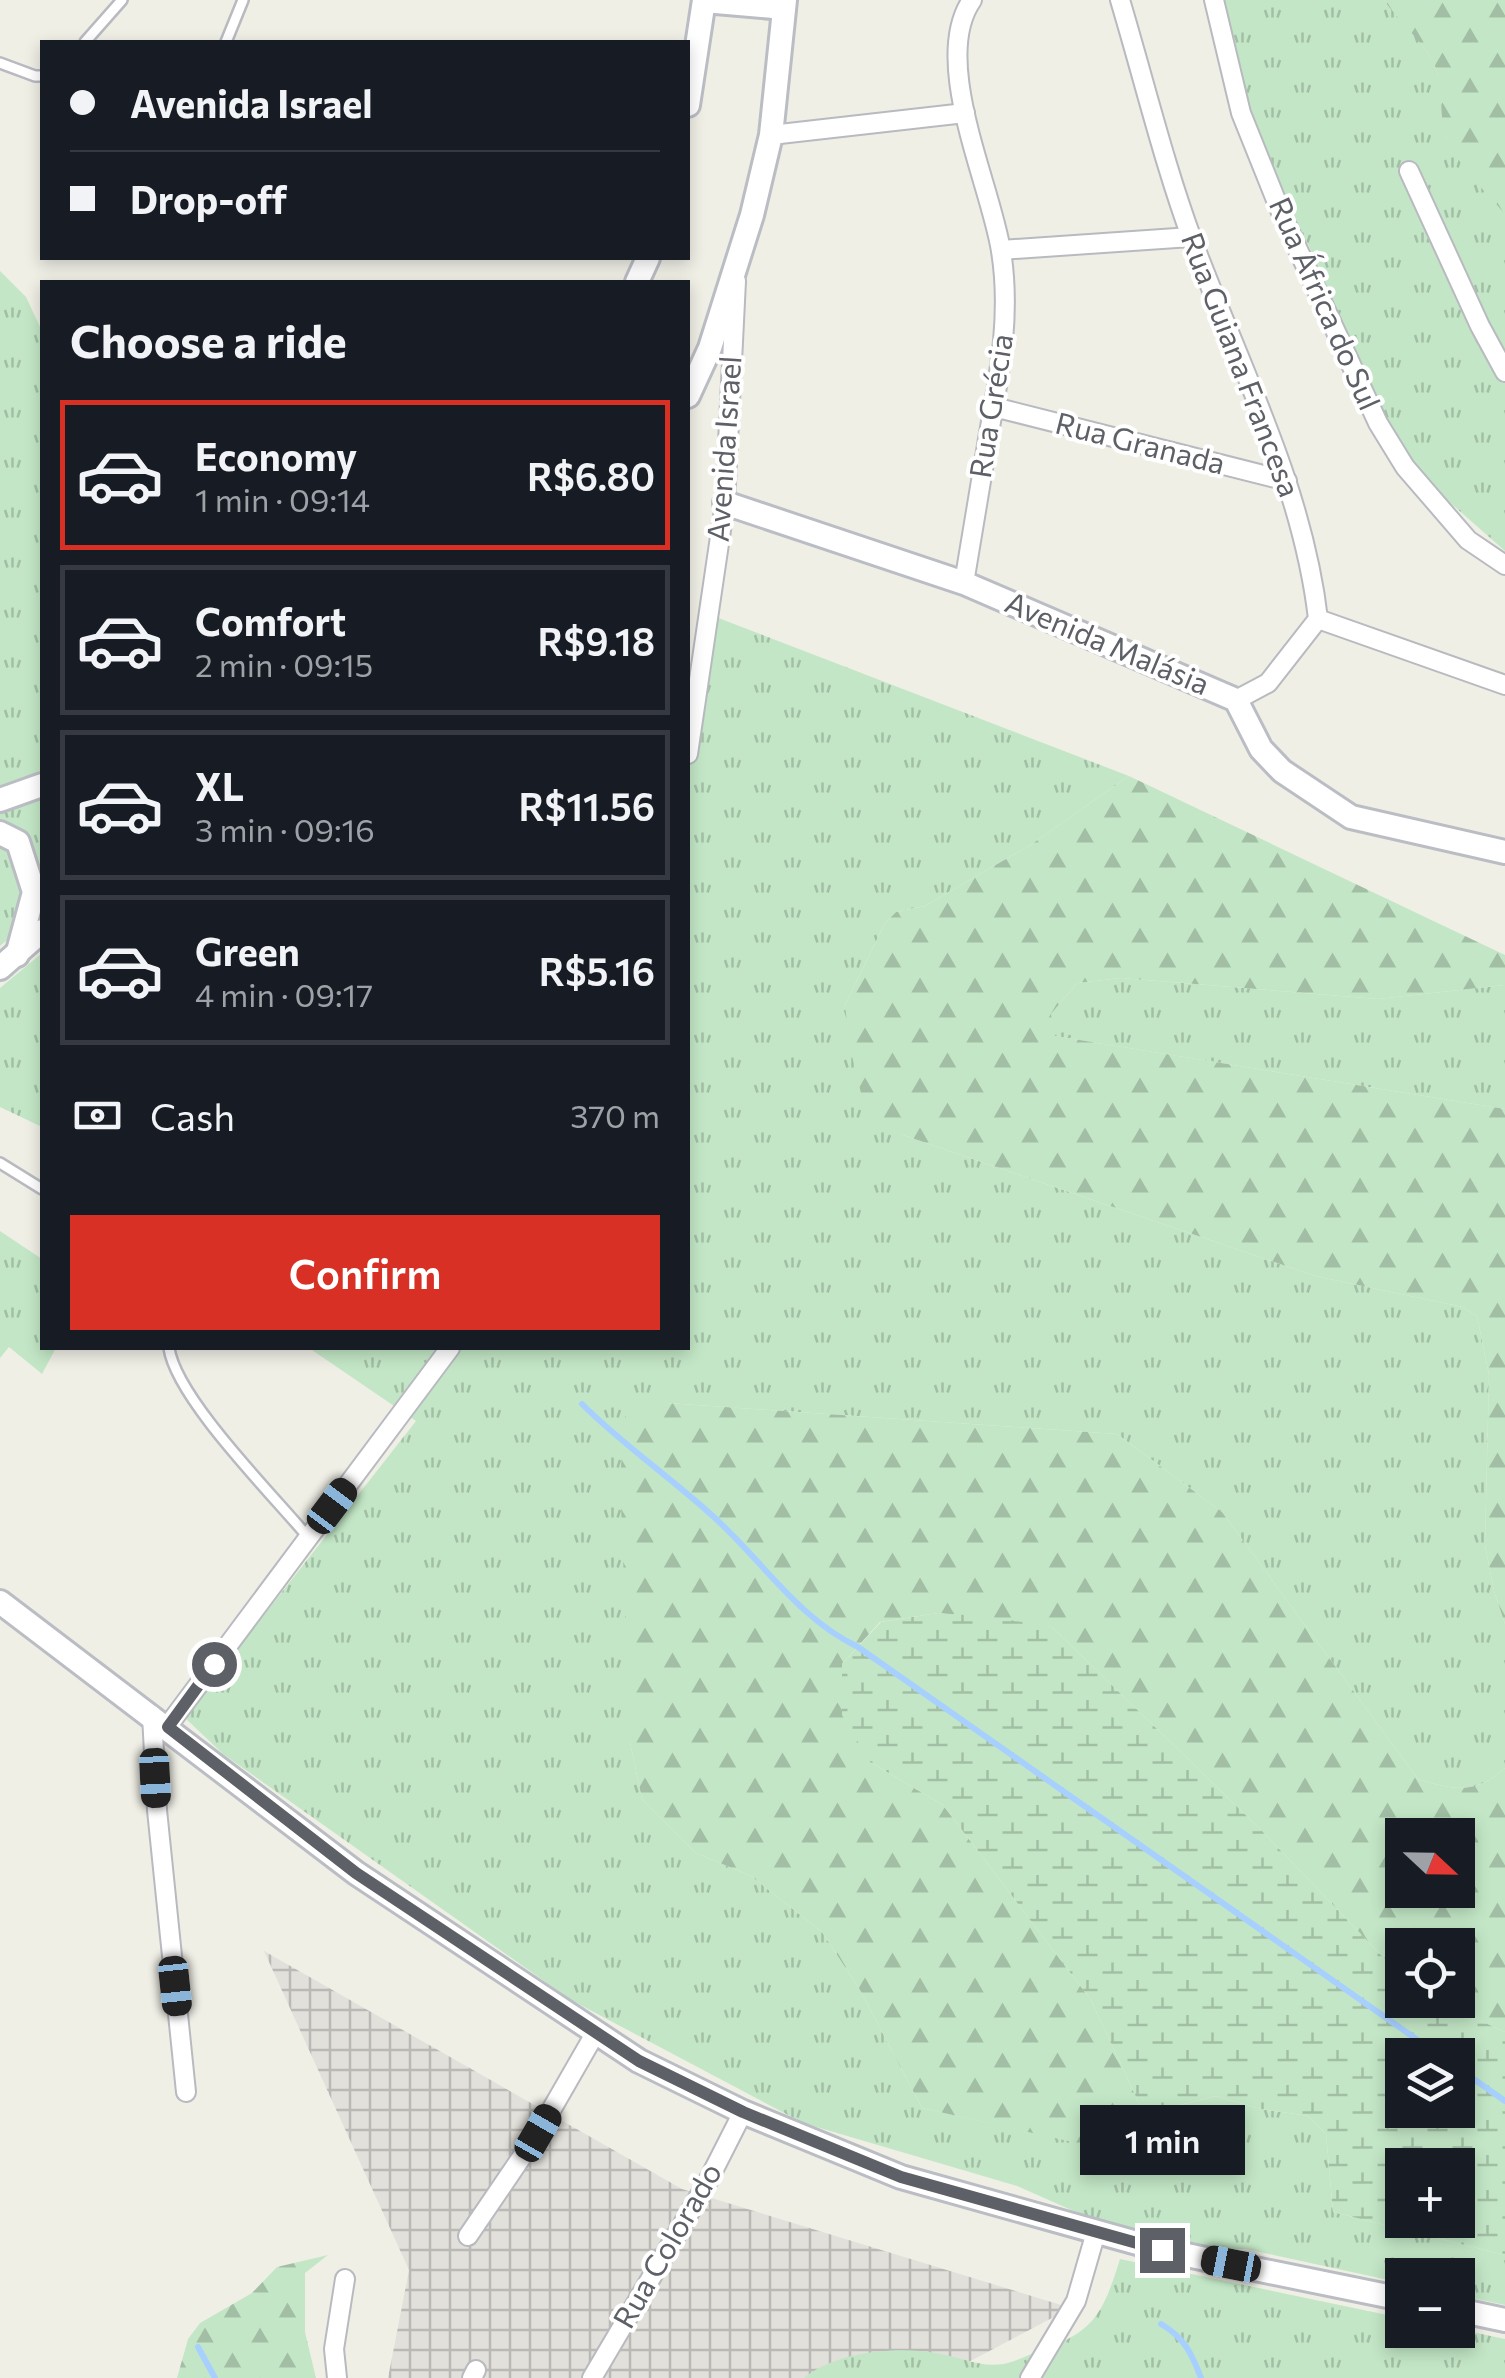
<!DOCTYPE html>
<html lang="en">
<head>
<meta charset="utf-8">
<style>
	:root { --surface:#171b24; --page:#242831; --text:#f1f3f6; --muted:#9ea1a6; --line:#363941; --accent:#d93025 }
	body { margin:0; font-family:Commissioner,sans-serif; background:var(--page); color:var(--text); height:100vh; display:flex; flex-direction:column; font-size:38px; white-space:nowrap }
	* { box-sizing:border-box; margin:0 }
	p { font-size:32px; color:var(--muted) }
	.icon { flex:none; width:55px; height:55px; fill:none; stroke:currentColor; stroke-width:2; stroke-linecap:round; stroke-linejoin:round }
	.map { position:relative; flex:1; overflow:hidden }
	.drawer { position:absolute; left:40px; top:280px; width:650px; height:1070px; display:flex; flex-direction:column; background:var(--surface); border-radius:0px; box-shadow:0 5px 15px #0003 }
	.drawer>* { flex:none }
	.banner { position:absolute; left:40px; top:40px; width:650px; height:220px; border-radius:0px; box-shadow:0 5px 15px #0003; display:grid; align-content:center; height:220px; padding:0 30px; background:var(--surface) }
	.needle { width:65px; rotate:112deg }
	.controls { position:absolute; left:1385px; top:1818px; display:grid; gap:20px }
	.controls a { display:grid; place-items:center; width:90px; height:90px; border-radius:0px; background:var(--surface); box-shadow:0 5px 15px #0003; font-size:50px }
	.end { position:absolute; width:45px; height:45px; margin:-22px; border:12px solid #5d6066; background:#fff; box-shadow:0 0 0 5px #fff }
	.from { border-radius:50% }
	.bubble { position:absolute; height:70px; border-radius:0px; background:var(--surface); box-shadow:0 5px 15px #0003; font-size:32px; font-weight:600; line-height:70px; text-align:center }
	.car { position:absolute; width:30px; height:60px; margin:-30px -15px; border-radius:12px; box-shadow:0 0 8px 2px #0007; background:linear-gradient(#222 24%,#8ab4d8 0 40%,#222 0 76%,#8ab4d8 0 86%,#222 0) }
	.banner b { display:flex; align-items:center; gap:35px; height:95px; font-size:38px }
	.banner b+b { border-top:2px solid var(--line) }
	.banner i { width:25px; height:25px; background:var(--text) }
	ul { padding:0; list-style:none }
	li { display:flex; align-items:center; gap:30px; height:150px; margin:0 20px 15px; padding:0 10px; border:5px solid var(--line); border-radius:0px }
	li div { flex:1 }
	li b { display:block; font-size:38px }
	li em { font-style:normal; font-weight:600 }
	li.active { border-color:var(--accent) }
	li>.icon { width:90px; height:90px; stroke-width:1.5 }
	h2 { padding:0 30px; font-size:45px; line-height:120px }
	.pay { display:flex; align-items:center; gap:25px; height:110px; padding:0 30px; font-size:38px }
	.pay p { margin-inline-start:auto }
	.action { display:flex; gap:20px; margin-top:auto; padding:20px 30px }
	.action a { flex:1; height:115px; border-radius:0px; background:var(--accent); color:#fff; font-size:40px; font-weight:600; line-height:115px; text-align:center }
	.map>svg:first-child { display:block }
	.industrial { fill:url(#industrial-grid) }
	.grass { fill:url(#grass-tufts) }
	.forest { fill:url(#forest-firs); fill-rule:evenodd }
	.wetland { fill:url(#wetland-marsh); fill-rule:evenodd }
	.lines { fill:none; stroke-linecap:round; stroke-linejoin:round }
	.stream { stroke:#a7d0ff; stroke-width:6 }
	.lane-casing { stroke:#b8bac0; stroke-width:14 }
	.street-casing { stroke:#b8bac0; stroke-width:22 }
	.secondary-casing { stroke:#bbbdc4; stroke-width:28 }
	.lane { stroke:#fff; stroke-width:9 }
	.street { stroke:#fff; stroke-width:18 }
	.secondary { stroke:#fff; stroke-width:22 }
	.route { stroke:#5d6066; stroke-width:12 }
	.labels { text-anchor:middle; stroke-width:8; stroke-linejoin:round; paint-order:stroke }
	.street-label { font-size:30px; fill:#5d6066; stroke:#fff }
</style>
</head>
<body>
<div class="map">
<svg width="1505" height="2378" viewBox="0 0 1505 2378">
	<defs>
		<pattern id="industrial-grid" width="8" height="8" patternUnits="userSpaceOnUse" patternTransform="scale(2.5)"><rect width="8" height="8" fill="#e1e0da"/><path d="M0 4h8M4 0v8" fill="none" stroke="#bab9b5"/></pattern>
		<pattern id="grass-tufts" width="24" height="20" patternUnits="userSpaceOnUse" patternTransform="scale(2.5)"><rect width="24" height="20" fill="#c3e7c6"/><path d="M3 7l-1-3M5 7V3M7 7l1-3M15 17l-1-3M17 17v-4M19 17l1-3" fill="none" stroke="#a2bfa5"/></pattern>
		<pattern id="forest-firs" width="22" height="20" patternUnits="userSpaceOnUse" patternTransform="scale(2.5)"><rect width="22" height="20" fill="#c3e7c6"/><path d="M5 1l3.5 6h-7zM16 11l3.5 6h-7z" fill="#a2bfa5"/></pattern>
		<pattern id="wetland-marsh" width="20" height="14" patternUnits="userSpaceOnUse" patternTransform="scale(2.5)"><rect width="20" height="14" fill="#c3e7c6"/><path d="M1 5h8M5 5V1M11 12h8M15 12V8" fill="none" stroke="#a2bfa5"/></pattern>
	</defs>
	<rect width="100%" height="100%" fill="#f0efe6"/>
	<polygon class="industrial" points="264,1951 682,2189 1071,2308 938,2378 388,2378 409,2270"/>
	<g class="grass">
		<polygon points="1216,0 1384,0 1415,34 1434,63 1442,86 1446,137 1505,214 1505,551 1429,484 1387,432 1308,244 1274,194"/>
		<polygon points="0,271 26,297 42,331 42,911 0,946"/>
		<path d="M708,614L1129,776L1032,844L925,906L896,912L885,923L845,1005L900,1134L1315,1276L1463,1307L1477,1316L1489,1375L1485,1545L1494,1591L1505,1624V1768C1476,1795 1453,1790 1418,1779L1222,1512L1117,1434L668,1403L630,1742L642,1799L696,1853L751,1876L822,1932L860,1990L922,2108L1139,2156L1144,2114L1216,2096L1261,2109L1308,2116L1326,2134L1333,2212L1505,2255V2305L1458,2295V2275H1402V2283L1246,2249L1162,2250L1017,2186L803,2123L571,2000L223,1754L184,1717L416,1421L309,1348H688V759Z"/>
		<polygon points="42,953 42,1127 0,1107 0,988"/>
		<polygon points="1121,978 1378,999 1505,985 1505,1109 1054,1036 1051,1014 1077,983"/>
		<polygon points="0,1231 42,1259 42,1348 56,1348 42,1374 9,1347 0,1358"/>
		<path d="M1120,2259L1402,2318V2330L1458,2329L1505,2339V2378H804C835,2352 896,2346 935,2353C958,2356 980,2368 1003,2364C1015,2362 1028,2355 1039,2351C1095,2332 1103,2313 1120,2259Z"/>
	</g>
	<g class="forest">
		<path d="M1384,0H1505V214C1486,192 1459,167 1447,139C1437,115 1446,86 1433,62C1420,38 1399,22 1384,0Z"/>
		<polygon points="1129,776 1505,955 1505,985 1378,999 1121,978 1077,983 1051,1014 1055,1036 1505,1109 1505,1624 1494,1591 1485,1545 1489,1375 1477,1316 1463,1307 1315,1276 900,1134 861,1093 850,1048 845,1005 885,923 896,912 925,906 1032,844"/>
		<path d="M668,1403L1117,1434L1222,1512L1418,1779C1453,1790 1476,1795 1505,1768V2032L1435,2000H1458V1945H1402V1977L1259,1828L1052,1627L938,1613L880,1622L842,1664L870,1762L943,1805L1091,2000L1144,2114L1139,2157L922,2108L860,1990L822,1932L751,1876L696,1853L642,1799L630,1742L620,1478L626,1409ZM1402,1835H1458V1890H1402Z"/>
		<polygon points="328,2255 305,2273 305,2332 316,2378 177,2378 188,2339 200,2323 252,2293 277,2267"/>
	</g>
	<path class="wetland" d="M938,1613L991,1617L1052,1627L1259,1828L1402,1977V2000H1435L1505,2032V2255L1333,2212L1326,2134L1308,2116L1261,2109L1216,2096L1144,2114L1091,2000L943,1805L870,1762L842,1715V1664L881,1622ZM1402,2055H1458V2110H1402ZM1402,2165H1458V2220H1402Z"/>
	<g class="lines">
		<g class="stream">
			<path d="M582,1404C624,1446 673,1479 716,1519C763,1562 799,1619 858,1647L1439,2055"/>
			<polyline points="1458,2068 1505,2101"/>
			<path d="M1161,2324C1184,2337 1192,2354 1201,2378"/>
			<polyline points="198,2347 215,2378"/>
		</g>
		<g class="lane-casing">
			<g id="lane">
				<polyline points="85,42 122,0"/>
				<polyline points="226,42 243,0"/>
				<polyline points="0,63 35,76 42,76"/>
				<polyline points="0,1163 42,1189"/>
				<path d="M169,1348C176,1398 272,1494 308,1537"/>
			</g>
		</g>
		<g class="street-casing">
			<g id="street">
				<path d="M1120,0C1144,80 1164,164 1193,242C1239,365 1303,487 1318,619L1268,683L1236,700"/>
				<polyline points="1214,0 1241,113 1282,215 1378,423 1405,467 1468,540 1505,565"/>
				<polyline points="771,135 965,113"/>
				<polyline points="1409,171 1480,326 1505,372"/>
				<polyline points="1001,250 1191,237"/>
				<polyline points="994,407 1287,481"/>
				<path d="M964,583C972,533 981,483 989,433C1000,371 1011,313 1001,251C991,185 930,60 972,0"/>
				<polyline points="1318,619 1505,685"/>
				<polyline points="688,754 725,503 736,281"/>
				<polyline points="152,1715 157,1810 186,2092"/>
				<polyline points="167,1727 450,1348"/>
				<polyline points="468,2236 538,2133 596,2032"/>
				<polyline points="337,2378 334,2349 345,2279"/>
				<polyline points="472,2378 476,2370"/>
				<polyline points="592,2378 707,2183 743,2112"/>
				<polyline points="1030,2378 1076,2301 1096,2232"/>
			</g>
		</g>
		<g class="secondary-casing">
			<g id="secondary">
				<polyline points="704,1 784,8"/>
				<polyline points="688,105 704,0"/>
				<polyline points="637,282 648,258"/>
				<polyline points="688,396 710,348 752,215 771,135 785,0"/>
				<polyline points="725,503 964,583 1236,700 1261,749 1282,771 1351,817 1505,852"/>
				<polyline points="0,800 42,785"/>
				<polyline points="0,833 18,842 34,892 17,955"/>
				<polyline points="0,968 42,931"/>
				<polyline points="0,1602 356,1873 639,2061 743,2112 901,2177 1162,2250 1402,2299"/>
				<polyline points="1458,2310 1505,2320"/>
			</g>
		</g>
		<use href="#lane" class="lane"/>
		<use href="#street" class="street"/>
		<use href="#secondary" class="secondary"/>
	</g>
	<g class="lines">
		<polyline class="route" points="214,1664 168,1727 356,1873 639,2061 743,2112 901,2177 1162,2250"/>
	</g>
	<g class="labels">
		<g class="street-label">
			<text transform="translate(1324 304) rotate(66)" y="10">Rua África do Sul</text>
			<text transform="translate(1240 365) rotate(69)" y="10">Rua Guiana Francesa</text>
			<text transform="translate(992 406) rotate(-81)" y="10">Rua Grécia</text>
			<text transform="translate(1140 444) rotate(14)" y="10">Rua Granada</text>
			<text transform="translate(725 449) rotate(-86)" y="10">Avenida Israel</text>
			<text transform="translate(1107 644) rotate(23)" y="10">Avenida Malásia</text>
			<text transform="translate(668 2246) rotate(-60)" y="10">Rua Colorado</text>
		</g>
	</g>
</svg>
<div class="controls">
<a><svg class="needle" viewBox="-14 -14 28 28"><path d="M0-13l5 13h-10z" fill="#e53935"/><path d="M0 13l5-13h-10z" fill="#9ea1a6"/></svg></a>
<a><svg class="icon" aria-label="locate" viewBox="0 0 24 24"><circle cx="12" cy="12" r="6"/><path d="M12 2v4M12 18v4M2 12h4M18 12h4"/></svg></a>
<a><svg class="icon" aria-label="layers" viewBox="0 0 24 24"><path d="M12 4l9 5-9 5-9-5zM3 14l9 5 9-5"/></svg></a>
<a>+</a>
<a>−</a>
</div>
<i class="end from" style="left:214px;top:1664px"></i>
<i class="end" style="left:1162px;top:2250px"></i>
<div class="bubble" style="left:1080px;top:2105px;width:165px">1 min</div>
<i class="car" style="left:332px;top:1506px;rotate:37deg"></i>
<i class="car" style="left:155px;top:1778px;rotate:177deg"></i>
<i class="car" style="left:175px;top:1986px;rotate:174deg"></i>
<i class="car" style="left:538px;top:2133px;rotate:30deg"></i>
<i class="car" style="left:1231px;top:2264px;rotate:281deg"></i>
<div class="banner">
<b><i class="from"></i>Avenida Israel</b>
<b><i></i>Drop-off</b>
</div>
<section class="drawer">
<h2>Choose a ride</h2>
<ul>
<li class="active"><svg class="icon" aria-label="car" viewBox="0 0 24 24"><path d="M5 17H2v-5l4-1 3-4h7l3 4 3 1v5h-3M9 17h6M6 11h13"/><circle cx="7" cy="17" r="2"/><circle cx="17" cy="17" r="2"/></svg><div><b>Economy</b><p>1 min · 09:14</p></div><em>R$6.80</em></li>
<li><svg class="icon" aria-label="car" viewBox="0 0 24 24"><path d="M5 17H2v-5l4-1 3-4h7l3 4 3 1v5h-3M9 17h6M6 11h13"/><circle cx="7" cy="17" r="2"/><circle cx="17" cy="17" r="2"/></svg><div><b>Comfort</b><p>2 min · 09:15</p></div><em>R$9.18</em></li>
<li><svg class="icon" aria-label="car" viewBox="0 0 24 24"><path d="M5 17H2v-5l4-1 3-4h7l3 4 3 1v5h-3M9 17h6M6 11h13"/><circle cx="7" cy="17" r="2"/><circle cx="17" cy="17" r="2"/></svg><div><b>XL</b><p>3 min · 09:16</p></div><em>R$11.56</em></li>
<li><svg class="icon" aria-label="car" viewBox="0 0 24 24"><path d="M5 17H2v-5l4-1 3-4h7l3 4 3 1v5h-3M9 17h6M6 11h13"/><circle cx="7" cy="17" r="2"/><circle cx="17" cy="17" r="2"/></svg><div><b>Green</b><p>4 min · 09:17</p></div><em>R$5.16</em></li>
</ul>
<div class="pay"><svg class="icon" aria-label="cash" viewBox="0 0 24 24"><path d="M3 7h18v10H3z"/><circle cx="12" cy="12" r="2"/></svg>Cash<p>370 m</p></div>
<div class="action"><a>Confirm</a></div>
</section>
</div>
</body>
</html>
